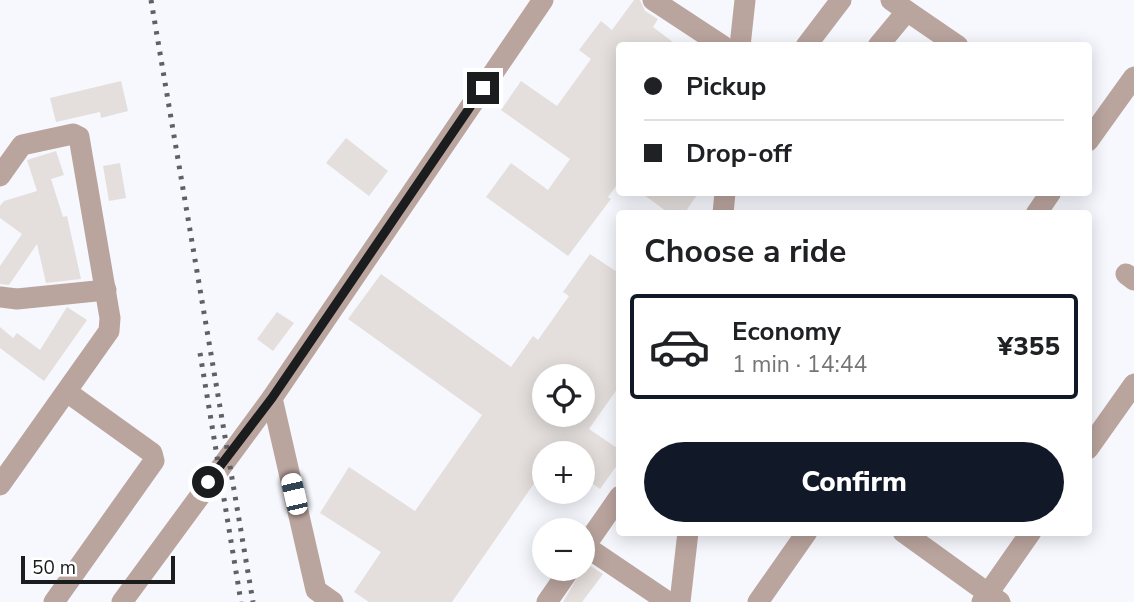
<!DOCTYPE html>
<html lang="en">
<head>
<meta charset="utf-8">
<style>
	:root { --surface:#fff; --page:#f2f2f2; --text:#202124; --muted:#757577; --line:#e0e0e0; --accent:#111827 }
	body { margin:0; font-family:"Nunito Sans",sans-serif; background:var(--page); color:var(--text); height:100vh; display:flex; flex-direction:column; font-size:26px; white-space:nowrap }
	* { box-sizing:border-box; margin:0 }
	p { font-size:23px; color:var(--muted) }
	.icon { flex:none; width:38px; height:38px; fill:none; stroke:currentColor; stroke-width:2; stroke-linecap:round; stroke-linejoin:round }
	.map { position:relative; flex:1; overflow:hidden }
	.sheet { position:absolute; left:616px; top:210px; width:476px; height:326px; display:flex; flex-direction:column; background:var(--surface); border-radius:7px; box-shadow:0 4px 18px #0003 }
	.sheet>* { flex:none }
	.banner { position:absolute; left:616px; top:42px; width:476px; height:154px; border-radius:7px; box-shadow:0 4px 18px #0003; display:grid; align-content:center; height:154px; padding:0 28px; background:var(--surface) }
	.tools { position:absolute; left:532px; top:364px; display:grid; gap:14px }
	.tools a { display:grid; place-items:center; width:63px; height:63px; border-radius:50%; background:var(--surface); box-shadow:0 4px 18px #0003; font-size:35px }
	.scale { position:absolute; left:21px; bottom:18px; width:154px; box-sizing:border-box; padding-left:7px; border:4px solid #1b1c1d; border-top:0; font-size:19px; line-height:24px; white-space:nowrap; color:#1b1c1d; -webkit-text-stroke:5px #fff; paint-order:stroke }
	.end { position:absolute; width:32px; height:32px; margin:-16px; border:9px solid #1b1c1d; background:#fff; box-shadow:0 0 0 4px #fff }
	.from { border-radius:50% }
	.car { position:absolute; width:21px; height:42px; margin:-21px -10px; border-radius:9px; box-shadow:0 0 5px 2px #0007; background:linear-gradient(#fff 24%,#345 0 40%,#fff 0 76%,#345 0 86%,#fff 0) }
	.banner b { display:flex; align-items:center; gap:24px; height:66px; font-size:26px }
	.banner b+b { border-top:2px solid var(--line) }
	.banner i { width:18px; height:18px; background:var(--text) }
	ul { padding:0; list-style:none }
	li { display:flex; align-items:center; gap:21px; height:105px; margin:0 14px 10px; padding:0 14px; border:4px solid transparent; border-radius:7px }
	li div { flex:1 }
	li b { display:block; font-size:26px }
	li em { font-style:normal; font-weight:800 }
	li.selected { border-color:var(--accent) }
	li>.icon { width:63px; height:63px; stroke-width:1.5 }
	h2 { padding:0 28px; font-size:32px; line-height:84px }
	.button { display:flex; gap:14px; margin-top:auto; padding:14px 28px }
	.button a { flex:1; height:80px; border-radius:42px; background:var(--accent); color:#fff; font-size:28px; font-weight:800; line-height:80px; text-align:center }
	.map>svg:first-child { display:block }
	.building { fill:#e4dfdc; fill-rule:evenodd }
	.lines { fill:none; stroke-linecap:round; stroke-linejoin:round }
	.minor { stroke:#baa49e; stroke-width:21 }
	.rail { stroke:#5e6062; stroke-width:5; stroke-dasharray:3.5 7; stroke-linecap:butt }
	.route { stroke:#1b1c1d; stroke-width:9 }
</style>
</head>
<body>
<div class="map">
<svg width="1134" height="602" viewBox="0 0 1134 602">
	<rect width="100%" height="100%" fill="#f6f8fd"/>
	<g class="building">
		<polygon points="634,0 640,0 645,11 658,19 653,27 678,46 620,46 620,181 608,197 611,199 568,256 486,197 511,163 548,190 570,159 501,110 521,81 557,106 591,59 579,50 601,21 612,30"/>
		<polygon points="121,81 128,111 101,118 100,112 56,122 50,98"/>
		<polygon points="346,138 388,171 369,196 326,163"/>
		<polygon points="56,151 64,175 51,179 63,217 67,216 81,279 46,283 37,244 9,285 0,284 0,266 22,234 0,218 0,206 4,201 37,191 27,160"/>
		<polygon points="120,163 126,198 109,201 103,166"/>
		<polygon points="640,192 699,192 684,214 670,214"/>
		<path d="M590,254L620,274V385L589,429L620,450V461L600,489L583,477V453H544V469L452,602H369L354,592L381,552L320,513L349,467L415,511L482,415L348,319L381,274L511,367L533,336L538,340L569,296L563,292ZM544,376H583V415H544Z"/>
		<polygon points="67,307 87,320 44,381 0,348 0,327 13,338 17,333 40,350"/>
		<polygon points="277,312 294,323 273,351 257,339"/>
		<polygon points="586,563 603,574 582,602 563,602"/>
	</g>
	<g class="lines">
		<g class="minor">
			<polyline points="653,0 723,46"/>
			<polyline points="891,0 958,46"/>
			<polyline points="740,46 745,0"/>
			<polyline points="806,46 841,0"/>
			<polyline points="878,46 907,11"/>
			<polyline points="1088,141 1134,77"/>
			<polyline points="0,176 22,145 73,134 79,137 110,318 109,331 0,485"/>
			<polyline points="723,214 725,192"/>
			<polyline points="1036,214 1051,192"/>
			<polyline points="1126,274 1134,280"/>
			<polyline points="0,297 17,299 106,290"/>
			<polyline points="272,398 316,590 333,602"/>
			<polyline points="1088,449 1134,384"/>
			<polyline points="903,532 1000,602"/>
			<polyline points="585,546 668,602"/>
			<polyline points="583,549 620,496"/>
			<polyline points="54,602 154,461 152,453 67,392"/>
			<polyline points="122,602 272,398 543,0"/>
			<polyline points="547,602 570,569"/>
			<polyline points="680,602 688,532"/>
			<polyline points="758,602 807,532"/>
			<polyline points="982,602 1031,532"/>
		</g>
		<g class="rail">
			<polyline points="151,0 253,602"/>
			<polyline points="200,353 241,602"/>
		</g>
	</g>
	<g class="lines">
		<polyline class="route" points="208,482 272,398 483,88"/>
	</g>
</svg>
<div class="tools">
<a><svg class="icon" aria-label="locate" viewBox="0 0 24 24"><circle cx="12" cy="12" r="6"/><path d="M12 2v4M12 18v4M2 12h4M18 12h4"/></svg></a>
<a>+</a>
<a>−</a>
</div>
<div class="scale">50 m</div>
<i class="end from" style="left:208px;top:482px"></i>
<i class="end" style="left:483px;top:88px"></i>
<i class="car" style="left:294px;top:494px;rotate:347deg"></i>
<div class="banner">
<b><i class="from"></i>Pickup</b>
<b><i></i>Drop-off</b>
</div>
<section class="sheet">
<h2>Choose a ride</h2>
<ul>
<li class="selected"><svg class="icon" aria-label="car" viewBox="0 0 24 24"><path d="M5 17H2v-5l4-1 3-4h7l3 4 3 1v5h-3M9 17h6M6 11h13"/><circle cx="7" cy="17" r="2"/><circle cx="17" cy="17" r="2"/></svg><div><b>Economy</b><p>1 min · 14:44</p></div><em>¥355</em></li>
</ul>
<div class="button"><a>Confirm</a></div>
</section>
</div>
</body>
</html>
